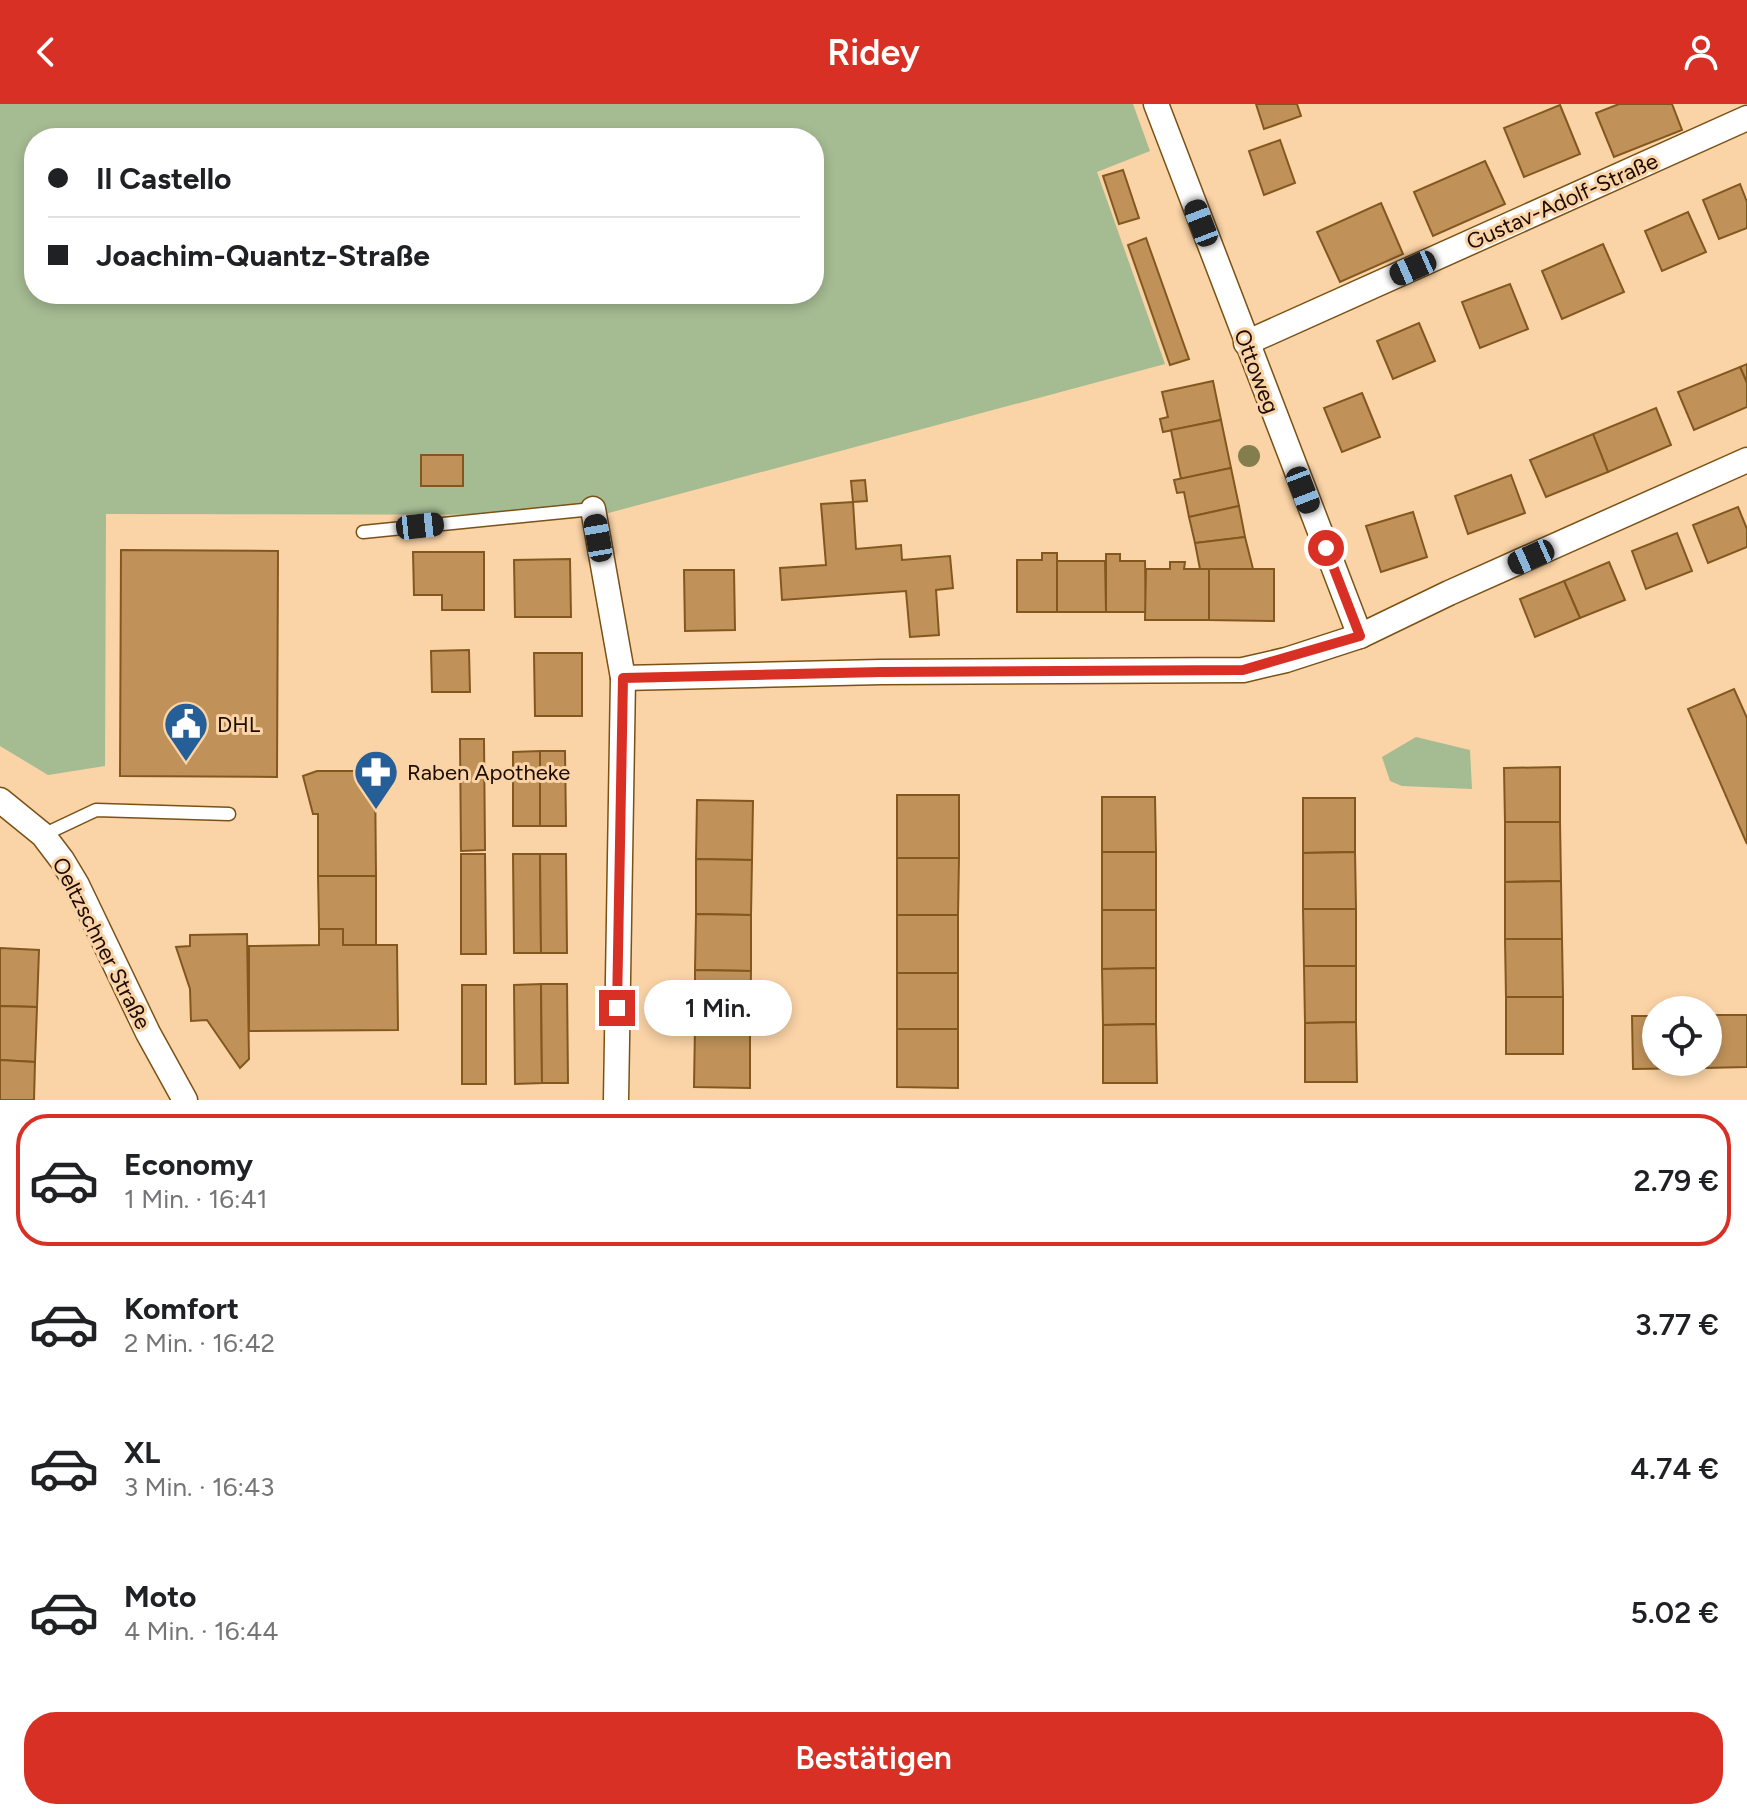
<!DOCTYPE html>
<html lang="de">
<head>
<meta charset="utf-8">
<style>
	:root { --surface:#fff; --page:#f2f2f2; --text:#202124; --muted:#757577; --line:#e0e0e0; --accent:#d93025 }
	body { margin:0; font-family:Figtree,sans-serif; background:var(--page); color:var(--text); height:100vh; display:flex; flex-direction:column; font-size:30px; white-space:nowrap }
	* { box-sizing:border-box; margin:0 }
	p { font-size:26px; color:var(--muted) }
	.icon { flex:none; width:44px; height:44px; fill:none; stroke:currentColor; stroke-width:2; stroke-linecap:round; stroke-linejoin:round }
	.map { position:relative; height:996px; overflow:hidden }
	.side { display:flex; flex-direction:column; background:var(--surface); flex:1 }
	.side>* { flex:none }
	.banner { position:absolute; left:24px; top:24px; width:800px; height:176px; border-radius:32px; box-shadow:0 4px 12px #0003; display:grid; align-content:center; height:176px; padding:0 24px; background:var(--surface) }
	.controls { position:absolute; left:1642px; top:892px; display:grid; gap:16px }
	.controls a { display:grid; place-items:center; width:80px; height:80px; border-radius:50%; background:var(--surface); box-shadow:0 4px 12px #0003; font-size:40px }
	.end { position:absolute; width:36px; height:36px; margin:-18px; border:10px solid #d93025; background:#fff; box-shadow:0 0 0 4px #fff }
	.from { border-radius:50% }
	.bubble { position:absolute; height:56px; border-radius:28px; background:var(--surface); box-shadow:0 4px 12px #0003; font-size:26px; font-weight:600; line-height:56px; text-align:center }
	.car { position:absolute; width:24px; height:48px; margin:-24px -12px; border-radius:10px; box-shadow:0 0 6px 2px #0007; background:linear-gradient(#222 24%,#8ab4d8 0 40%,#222 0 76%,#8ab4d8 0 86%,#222 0) }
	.banner b { display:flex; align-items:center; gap:28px; height:76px; font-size:30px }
	.banner b+b { border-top:2px solid var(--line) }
	.banner i { width:20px; height:20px; background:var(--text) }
	ul { padding:14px 0 0; list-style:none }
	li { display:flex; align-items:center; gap:24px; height:132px; margin:0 16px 12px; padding:0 8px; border:4px solid transparent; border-radius:32px }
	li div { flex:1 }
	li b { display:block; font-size:30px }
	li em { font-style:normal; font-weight:600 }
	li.active { border-color:var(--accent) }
	li>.icon { width:72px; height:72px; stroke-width:1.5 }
	.button { display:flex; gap:16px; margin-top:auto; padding:16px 24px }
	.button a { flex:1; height:92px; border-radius:32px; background:var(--accent); color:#fff; font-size:32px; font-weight:600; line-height:92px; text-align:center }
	header { display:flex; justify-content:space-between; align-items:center; height:104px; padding:0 24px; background:var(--accent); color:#fff; font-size:36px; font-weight:600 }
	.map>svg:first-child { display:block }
	.green { fill:#a5bb92; fill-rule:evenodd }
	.building { fill:#c0925a; stroke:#83581e; stroke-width:2 }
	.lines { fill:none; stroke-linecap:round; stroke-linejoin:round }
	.service-casing { stroke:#7b5114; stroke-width:15 }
	.minor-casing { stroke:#7b5114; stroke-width:27 }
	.service { stroke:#fff; stroke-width:12 }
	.minor { stroke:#fff; stroke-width:24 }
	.tree { fill:#847e4f }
	.route { stroke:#d93025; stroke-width:10 }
	.labels { text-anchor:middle; stroke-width:6; stroke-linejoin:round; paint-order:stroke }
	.street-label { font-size:22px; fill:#1c0b00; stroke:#fad3a6 }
	.poi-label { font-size:22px; fill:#1c0b00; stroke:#fad3a6; text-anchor:start }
</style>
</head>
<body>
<header><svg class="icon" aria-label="back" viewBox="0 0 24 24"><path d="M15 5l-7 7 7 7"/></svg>Ridey<svg class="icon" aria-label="person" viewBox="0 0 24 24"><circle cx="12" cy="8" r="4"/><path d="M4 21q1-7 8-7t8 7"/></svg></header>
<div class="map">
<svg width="1747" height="996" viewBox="0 0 1747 996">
	<rect width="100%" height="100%" fill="#fad3a6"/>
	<g class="green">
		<path d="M0,0H1133L1150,47L1097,68L1165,260L601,411L106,410L105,662L48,671L0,642ZM34,34H814V190H34Z"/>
		<polygon points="1416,633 1470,646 1472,685 1402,682 1390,677 1382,653"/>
	</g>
	<g class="building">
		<polygon points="1256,0 1297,0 1301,12 1264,25"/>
		<polygon points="1619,0 1672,0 1682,26 1614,53 1596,9"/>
		<polygon points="1560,1 1580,50 1524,73 1504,24"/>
		<polygon points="1280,36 1295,79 1264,91 1249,47"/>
		<polygon points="1485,57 1505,100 1433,132 1414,88"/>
		<polygon points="1123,66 1139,114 1119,120 1103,72"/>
		<polygon points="1740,80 1747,98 1747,124 1719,135 1703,96"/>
		<polygon points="1381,99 1403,150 1340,178 1317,128"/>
		<polygon points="1688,108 1706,148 1662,167 1645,127"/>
		<polygon points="1146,134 1189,255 1170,261 1128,141"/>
		<polygon points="1603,140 1624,188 1562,215 1542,167"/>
		<polygon points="1510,180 1528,225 1480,244 1462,198"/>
		<polygon points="1419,219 1435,257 1393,275 1377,237"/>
		<polygon points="1747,260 1747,279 1740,263"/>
		<polygon points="1740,263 1747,279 1747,303 1694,326 1678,288"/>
		<polygon points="1213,277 1221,316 1163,328 1160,315 1168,313 1162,288"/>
		<polygon points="1362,289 1380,333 1342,348 1324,304"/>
		<polygon points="1656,304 1671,341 1608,368 1593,330"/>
		<polygon points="1221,316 1231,364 1181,375 1171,326"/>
		<polygon points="1593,330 1608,368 1546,393 1530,356"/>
		<rect x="421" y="351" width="42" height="31"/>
		<polygon points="1231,364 1239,402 1189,413 1184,388 1177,389 1174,376"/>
		<polygon points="1511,371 1525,409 1468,430 1455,392"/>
		<polygon points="865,376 867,397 853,398 851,377"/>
		<polygon points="853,398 856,445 901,441 902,456 950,452 953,484 936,486 939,531 910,533 906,487 782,496 780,464 826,461 821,400"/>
		<polygon points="1239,402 1245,433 1195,439 1189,413"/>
		<polygon points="1738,403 1747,425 1747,443 1708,459 1693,421"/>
		<polygon points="1413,408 1427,453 1381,468 1366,422"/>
		<polygon points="1677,429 1692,467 1646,485 1632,447"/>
		<polygon points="1245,433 1253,465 1200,465 1195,439"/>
		<polygon points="121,446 278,447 277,673 120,672"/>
		<polygon points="413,448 484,448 484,506 442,506 442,491 414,491"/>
		<polygon points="1042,449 1057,449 1057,508 1017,508 1017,456 1042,456"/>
		<polygon points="1106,450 1120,450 1120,457 1145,457 1146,508 1106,508"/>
		<polygon points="570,455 571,513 515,513 514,456"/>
		<polygon points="1057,457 1105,457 1106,508 1057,508"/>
		<polygon points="1170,458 1185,458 1184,465 1209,465 1209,516 1145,516 1146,465 1170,465"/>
		<polygon points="1609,458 1625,496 1580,514 1564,477"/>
		<polygon points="1209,465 1274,465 1274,517 1209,516"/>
		<polygon points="684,466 734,466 735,526 685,527"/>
		<polygon points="1564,477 1580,514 1535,533 1520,495"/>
		<polygon points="469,546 470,588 432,588 431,547"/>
		<polygon points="534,549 582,549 582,612 535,612"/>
		<polygon points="1734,585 1747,614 1747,740 1688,605"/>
		<polygon points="460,635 484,635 485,746 461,747"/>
		<polygon points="540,647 540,722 513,722 513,648"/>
		<polygon points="540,647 565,647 566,722 540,722"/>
		<polygon points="1560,663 1560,718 1505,718 1504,664"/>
		<polygon points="317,667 375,667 376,772 318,772 318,710 313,710 303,672"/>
		<rect x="897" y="691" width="62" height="63"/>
		<polygon points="1102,693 1155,693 1156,748 1102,748"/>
		<polygon points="1303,694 1355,694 1355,748 1303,749"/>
		<polygon points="697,696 753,697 752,756 696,755"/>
		<polygon points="1505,718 1560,718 1561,777 1505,778"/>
		<rect x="1102" y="748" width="54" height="58"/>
		<polygon points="1355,748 1356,805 1303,805 1303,749"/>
		<polygon points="461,750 485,750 486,850 461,850"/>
		<polygon points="513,750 540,750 541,849 514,849"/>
		<polygon points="540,750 566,750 567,849 541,849"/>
		<polygon points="897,754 959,754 958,811 897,811"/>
		<polygon points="696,755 752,756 751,811 696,810"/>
		<polygon points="318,772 376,772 376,841 343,841 343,825 319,825"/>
		<polygon points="1561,777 1562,835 1505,835 1505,778"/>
		<polygon points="1303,805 1356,805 1356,862 1304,862"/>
		<polygon points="1102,806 1156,806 1156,864 1102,865"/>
		<polygon points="696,810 751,811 751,867 695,866"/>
		<rect x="897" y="811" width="61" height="58"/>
		<polygon points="319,825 343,825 343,841 397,841 398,926 249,927 249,842 319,841"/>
		<polygon points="247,830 249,955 240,964 207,916 191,917 190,885 176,843 190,842 190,831"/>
		<polygon points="1505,835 1562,835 1563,893 1506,893"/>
		<polygon points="0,844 39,846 37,903 0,902"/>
		<polygon points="1304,862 1356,862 1356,918 1305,919"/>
		<polygon points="1156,864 1156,920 1103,921 1102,865"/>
		<polygon points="695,866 751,867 750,924 695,923"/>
		<rect x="897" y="869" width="61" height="56"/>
		<polygon points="541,880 542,979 515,980 514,881"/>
		<polygon points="541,880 567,880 568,979 542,979"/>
		<rect x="462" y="881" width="24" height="99"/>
		<rect x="1506" y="893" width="57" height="57"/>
		<polygon points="0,902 37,903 35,958 0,956"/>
		<polygon points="1708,911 1747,911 1747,963 1705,964 1705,958 1708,958"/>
		<polygon points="1632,912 1656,912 1656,958 1705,958 1705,964 1633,965"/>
		<polygon points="1356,918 1357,978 1305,978 1305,919"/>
		<polygon points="1156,920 1157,979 1103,979 1103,921"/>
		<polygon points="695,923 750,924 750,984 694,983"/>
		<polygon points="897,925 958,925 958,984 897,983"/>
		<polygon points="0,956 35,958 34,996 0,996"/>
	</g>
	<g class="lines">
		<g class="service-casing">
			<g id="service">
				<polyline points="363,428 593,405"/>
				<polyline points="43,731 96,706 229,710"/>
			</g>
		</g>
		<g class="minor-casing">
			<g id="minor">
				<polyline points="1156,0 1360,532"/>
				<polyline points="1246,239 1747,14"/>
				<polyline points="593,405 623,574"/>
				<polyline points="0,696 43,731 62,756 77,781 148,929 185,996"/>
				<polyline points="616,996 623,574 881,568 1243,566 1286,556 1360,532 1449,489 1747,356"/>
			</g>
		</g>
		<use href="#service" class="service"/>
		<use href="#minor" class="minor"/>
	</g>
	<circle class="tree" cx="1249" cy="352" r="11"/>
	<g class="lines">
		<polyline class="route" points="617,904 623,574 881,568 1243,566 1360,532 1326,444"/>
	</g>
	<defs>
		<g id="civic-pin" transform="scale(2.3)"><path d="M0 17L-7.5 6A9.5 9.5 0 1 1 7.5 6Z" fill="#265f97" stroke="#fad3a6"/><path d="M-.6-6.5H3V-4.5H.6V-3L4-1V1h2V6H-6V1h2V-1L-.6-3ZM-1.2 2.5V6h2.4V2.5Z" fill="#fff"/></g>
		<g id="pharmacy-pin" transform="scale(2.3)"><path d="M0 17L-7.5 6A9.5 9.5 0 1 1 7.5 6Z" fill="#265f97" stroke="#fad3a6"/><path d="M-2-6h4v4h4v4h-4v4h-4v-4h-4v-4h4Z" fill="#fff"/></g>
	</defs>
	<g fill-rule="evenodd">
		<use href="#civic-pin" x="186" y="620"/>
		<use href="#pharmacy-pin" x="376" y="668"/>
	</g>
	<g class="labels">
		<g class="street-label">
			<text transform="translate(1562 97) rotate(-24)" y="8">Gustav-Adolf-Straße</text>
			<text transform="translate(1257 267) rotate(69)" y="8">Ottoweg</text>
			<text transform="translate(102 839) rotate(63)" y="8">Oeltzschner Straße</text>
		</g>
		<g class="poi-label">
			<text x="217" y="628">DHL</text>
			<text x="407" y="676">Raben Apotheke</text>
		</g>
	</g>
</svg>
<div class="controls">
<a><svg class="icon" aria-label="locate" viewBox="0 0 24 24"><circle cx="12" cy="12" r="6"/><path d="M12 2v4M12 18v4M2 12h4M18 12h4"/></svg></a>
</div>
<i class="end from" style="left:1326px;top:444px"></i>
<i class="end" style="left:617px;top:904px"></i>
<div class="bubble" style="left:644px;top:876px;width:148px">1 Min.</div>
<i class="car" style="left:1201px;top:119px;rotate:339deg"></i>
<i class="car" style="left:1413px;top:164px;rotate:246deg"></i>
<i class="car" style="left:1303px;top:386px;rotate:159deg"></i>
<i class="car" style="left:420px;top:422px;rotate:84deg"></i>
<i class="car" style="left:598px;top:434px;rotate:350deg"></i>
<i class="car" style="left:1531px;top:453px;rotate:246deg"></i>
<div class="banner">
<b><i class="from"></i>Il Castello</b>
<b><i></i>Joachim-Quantz-Straße</b>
</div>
</div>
<section class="side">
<ul>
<li class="active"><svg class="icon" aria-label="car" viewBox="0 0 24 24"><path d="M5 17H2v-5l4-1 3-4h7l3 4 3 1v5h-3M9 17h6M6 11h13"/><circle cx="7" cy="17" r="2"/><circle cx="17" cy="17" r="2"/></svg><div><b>Economy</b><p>1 Min. · 16:41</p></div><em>2.79 €</em></li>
<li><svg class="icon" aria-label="car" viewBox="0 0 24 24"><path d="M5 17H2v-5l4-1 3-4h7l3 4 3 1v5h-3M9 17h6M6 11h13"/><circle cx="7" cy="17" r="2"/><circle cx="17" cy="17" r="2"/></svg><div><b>Komfort</b><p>2 Min. · 16:42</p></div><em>3.77 €</em></li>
<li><svg class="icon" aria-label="car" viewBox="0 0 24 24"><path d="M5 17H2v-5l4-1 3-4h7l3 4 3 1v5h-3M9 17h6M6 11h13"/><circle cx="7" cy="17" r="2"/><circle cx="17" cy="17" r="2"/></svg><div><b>XL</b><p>3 Min. · 16:43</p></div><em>4.74 €</em></li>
<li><svg class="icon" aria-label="car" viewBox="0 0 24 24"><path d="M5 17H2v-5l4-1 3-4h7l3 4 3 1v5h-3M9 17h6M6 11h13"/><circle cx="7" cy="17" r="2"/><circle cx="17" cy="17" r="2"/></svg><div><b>Moto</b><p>4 Min. · 16:44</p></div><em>5.02 €</em></li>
</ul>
<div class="button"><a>Bestätigen</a></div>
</section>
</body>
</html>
